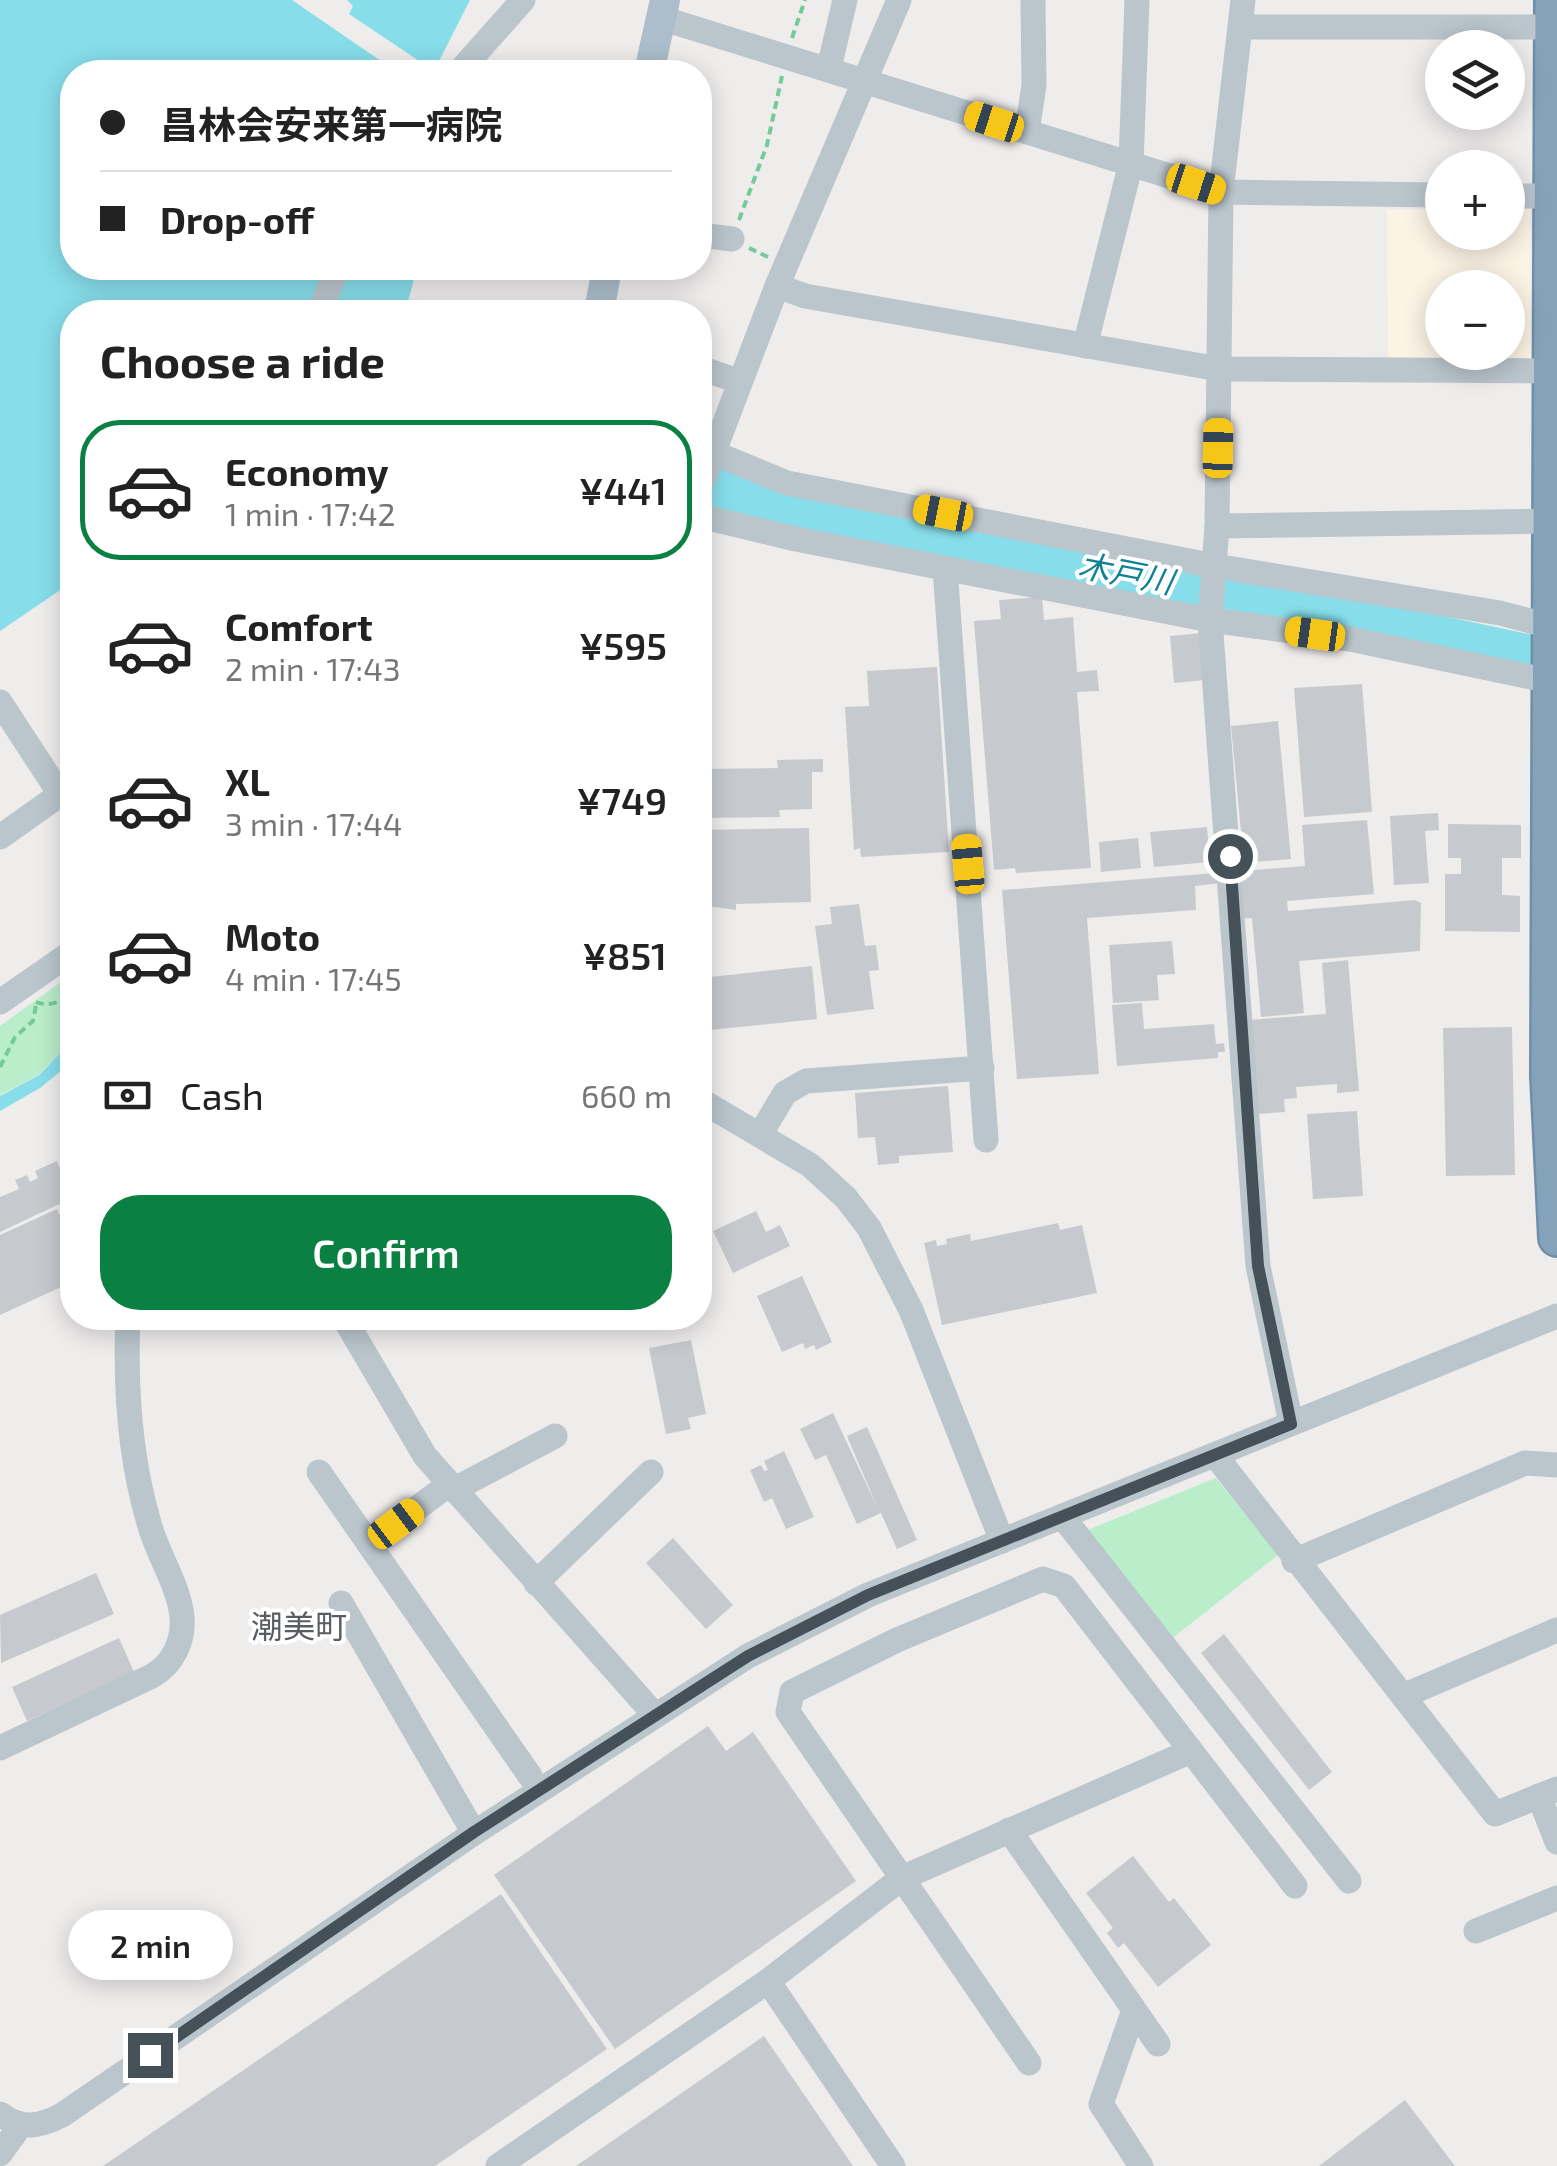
<!DOCTYPE html>
<html lang="en">
<head>
<meta charset="utf-8">
<style>
	:root { --surface:#fff; --page:#f6f6f6; --text:#222; --muted:#767676; --line:#e0e0e0; --accent:#0b8043 }
	body { margin:0; font-family:"Exo 2","Noto Sans JP",sans-serif; background:var(--page); color:var(--text); height:100vh; display:flex; flex-direction:column; font-size:38px; white-space:nowrap }
	* { box-sizing:border-box; margin:0 }
	p { font-size:32px; color:var(--muted) }
	.icon { flex:none; width:55px; height:55px; fill:none; stroke:currentColor; stroke-width:2; stroke-linecap:round; stroke-linejoin:round }
	.map { position:relative; flex:1; overflow:hidden }
	.side { position:absolute; left:60px; top:300px; width:652px; height:1030px; display:flex; flex-direction:column; background:var(--surface); border-radius:40px; box-shadow:0 5px 25px #0003 }
	.side>* { flex:none }
	.hud { position:absolute; left:60px; top:60px; width:652px; height:220px; border-radius:40px; box-shadow:0 5px 25px #0003; display:grid; align-content:center; height:220px; padding:0 40px; background:var(--surface) }
	.tools { position:absolute; left:1425px; top:30px; display:grid; gap:20px }
	.tools a { display:grid; place-items:center; width:100px; height:100px; border-radius:50%; background:var(--surface); box-shadow:0 5px 25px #0003; font-size:50px }
	.end { position:absolute; width:45px; height:45px; margin:-22px; border:12px solid #455159; background:#fff; box-shadow:0 0 0 5px #fff }
	.from { border-radius:50% }
	.bubble { position:absolute; height:70px; border-radius:35px; background:var(--surface); box-shadow:0 5px 25px #0003; font-size:32px; font-weight:600; line-height:70px; text-align:center }
	.car { position:absolute; width:30px; height:60px; margin:-30px -15px; border-radius:12px; box-shadow:0 0 8px 2px #0007; background:linear-gradient(#f5c518 24%,#345 0 40%,#f5c518 0 76%,#345 0 86%,#f5c518 0) }
	.hud b { display:flex; align-items:center; gap:35px; height:95px; font-size:38px }
	.hud b+b { border-top:2px solid var(--line) }
	.hud i { width:25px; height:25px; background:var(--text) }
	ul { padding:0; list-style:none }
	li { display:flex; align-items:center; gap:30px; height:140px; margin:0 20px 15px; padding:0 20px; border:5px solid transparent; border-radius:40px }
	li div { flex:1 }
	li b { display:block; font-size:38px }
	li em { font-style:normal; font-weight:600 }
	li.on { border-color:var(--accent) }
	li>.icon { width:90px; height:90px; stroke-width:1.5 }
	h2 { padding:0 40px; font-size:45px; line-height:120px }
	.pay { display:flex; align-items:center; gap:25px; height:110px; padding:0 40px; font-size:38px }
	.pay p { margin-inline-start:auto }
	.button { display:flex; gap:20px; margin-top:auto; padding:20px 40px }
	.button a { flex:1; height:115px; border-radius:40px; background:var(--accent); color:#fff; font-size:40px; font-weight:600; line-height:115px; text-align:center }
	.map>svg:first-child { display:block }
	.commercial { fill:#fbf3e4; fill-rule:evenodd }
	.green { fill:#baedca }
	.water { fill:#87ddea }
	.building { fill:#c6cacf }
	.lines { fill:none; stroke-linecap:round; stroke-linejoin:round }
	.highway-casing { stroke:#6f8ea7; stroke-width:40 }
	.path { stroke:#72cb98; stroke-width:4; stroke-dasharray:8 5; stroke-linecap:butt }
	.minor { stroke:#bac5cc; stroke-width:25 }
	.major { stroke:#acbecb; stroke-width:30 }
	.highway { stroke:#84a3bb; stroke-width:35 }
	.route { stroke:#455159; stroke-width:12 }
	.labels { text-anchor:middle; stroke-width:8; stroke-linejoin:round; paint-order:stroke }
	.water-label { font-size:32px; font-style:italic; fill:#0e8294; stroke:#fff }
	.neighbourhood-label { font-size:32px; fill:#595d61; stroke:#fff }
</style>
</head>
<body>
<div class="map">
<svg width="1557" height="2166" viewBox="0 0 1557 2166">
	<rect width="100%" height="100%" fill="#efecec"/>
	<path class="commercial" d="M1442,209V232H1508V209H1530L1531,364H1388L1387,210ZM1442,288H1508V352H1442Z"/>
	<g class="green">
		<polygon points="72,974 72,1041 38,1075 0,1095 0,1026"/>
		<polygon points="1216,1478 1278,1555 1170,1640 1085,1531"/>
	</g>
	<g class="water">
		<polygon points="0,0 292,0 397,72 72,72 72,268 417,268 406,309 409,312 72,312 72,582 0,631"/>
		<polygon points="347,0 470,0 434,71 349,14 353,6"/>
		<polygon points="700,458 1557,640 1557,676 1372,632 1093,589 700,509"/>
		<polygon points="72,1041 72,1062 40,1088 0,1111 0,1096 39,1075"/>
	</g>
	<g class="building">
		<polygon points="1042,597 1044,620 1073,617 1077,672 1097,670 1099,691 1077,692 1091,868 1016,873 1015,868 994,870 974,621 1001,619 999,600"/>
		<polygon points="1202,633 1206,680 1174,683 1170,636"/>
		<polygon points="937,667 949,852 861,857 860,848 854,850 845,707 869,706 867,671"/>
		<polygon points="1362,684 1372,812 1304,817 1294,688"/>
		<polygon points="1278,721 1291,859 1244,863 1231,726"/>
		<polygon points="823,759 823,772 812,772 812,809 779,810 780,817 700,818 700,769 778,768 777,760"/>
		<polygon points="1438,813 1439,830 1425,831 1429,883 1394,885 1390,816"/>
		<polygon points="1367,820 1374,894 1287,901 1288,911 1415,900 1421,903 1420,951 1299,961 1304,1013 1261,1017 1252,918 1240,919 1240,881 1195,886 1196,910 1087,918 1099,1074 1017,1079 1002,890 1305,866 1302,825"/>
		<polygon points="1448,824 1521,825 1521,858 1502,858 1502,895 1520,896 1520,932 1445,931 1445,874 1461,874 1461,858 1448,858"/>
		<polygon points="1207,827 1210,862 1154,867 1150,832"/>
		<polygon points="809,828 811,902 736,904 736,910 700,905 700,830"/>
		<polygon points="1138,838 1141,868 1101,872 1099,842"/>
		<polygon points="859,904 865,946 876,945 879,970 869,971 874,1009 827,1015 815,926 832,924 830,907"/>
		<polygon points="1172,941 1175,974 1157,975 1159,1000 1113,1003 1109,945"/>
		<polygon points="1348,960 1359,1091 1337,1093 1337,1084 1296,1087 1297,1098 1284,1099 1285,1112 1257,1114 1249,1020 1326,1014 1322,963"/>
		<polygon points="812,966 817,1019 700,1031 700,978"/>
		<polygon points="1142,1003 1144,1029 1214,1024 1216,1044 1224,1043 1225,1052 1218,1052 1218,1058 1117,1066 1112,1005"/>
		<polygon points="1512,1027 1515,1175 1446,1176 1443,1028"/>
		<polygon points="948,1086 953,1152 899,1156 899,1163 878,1165 875,1137 858,1138 855,1093"/>
		<polygon points="1357,1111 1363,1196 1313,1199 1307,1114"/>
		<polygon points="57,1161 72,1198 0,1232 0,1197 19,1189 15,1180 27,1175 30,1182 38,1178 35,1171"/>
		<polygon points="57,1209 68,1232 72,1230 72,1282 0,1315 0,1235"/>
		<polygon points="756,1211 766,1232 780,1225 790,1246 733,1273 713,1231"/>
		<polygon points="1058,1223 1060,1230 1082,1225 1097,1293 942,1325 924,1243 936,1240 937,1246 947,1244 946,1239 970,1234 971,1241"/>
		<polygon points="802,1276 832,1342 816,1350 814,1345 805,1349 803,1343 782,1352 757,1296"/>
		<polygon points="691,1340 706,1414 688,1418 691,1429 666,1434 649,1348"/>
		<polygon points="833,1413 878,1509 847,1436 867,1427 917,1540 897,1549 881,1513 857,1524 826,1455 815,1460 800,1429"/>
		<polygon points="784,1451 814,1517 786,1529 772,1498 764,1502 750,1470 761,1465 764,1471 768,1470 764,1461"/>
		<polygon points="673,1538 733,1605 706,1629 646,1563"/>
		<polygon points="96,1573 114,1614 1,1663 0,1615"/>
		<polygon points="1224,1634 1332,1772 1309,1790 1201,1653"/>
		<polygon points="119,1638 134,1672 27,1721 12,1687"/>
		<polygon points="708,1726 726,1751 753,1732 856,1881 615,2049 494,1875"/>
		<polygon points="1133,1856 1169,1902 1174,1898 1211,1945 1158,1987 1124,1943 1118,1948 1107,1933 1113,1928 1086,1893"/>
		<polygon points="501,1894 607,2049 435,2166 103,2166"/>
		<polygon points="764,2036 853,2166 576,2166"/>
		<polygon points="1405,2100 1455,2166 1319,2166"/>
	</g>
	<g class="lines">
		<g class="highway-casing">
			<polyline id="highway" points="1553,0 1549,1076 1557,1238"/>
		</g>
		<g class="path">
			<polyline points="792,38 805,0"/>
			<polyline points="496,71 511,65 529,72"/>
			<polyline points="739,220 767,145 782,76"/>
			<polyline points="749,248 768,257"/>
			<path d="M36,1002C48,1007 63,1002 72,993"/>
			<polyline points="0,1067 15,1037 33,1021 36,1005"/>
		</g>
		<g class="minor">
			<polyline points="1243,0 1221,192 1217,526 1210,620 1258,1266 1291,1423"/>
			<polyline points="661,18 1221,192 1442,195"/>
			<polyline points="1242,27 1557,27"/>
			<polyline points="829,68 845,0"/>
			<polyline points="459,72 523,0"/>
			<polyline points="1027,132 1034,85 1033,0"/>
			<polyline points="1508,196 1557,196"/>
			<polyline points="700,235 732,239"/>
			<polyline points="777,286 805,296 1219,369 1553,371"/>
			<polyline points="320,312 337,268"/>
			<polyline points="1085,346 1131,163 1137,0"/>
			<polyline points="700,368 738,381"/>
			<polyline points="714,453 787,483 1215,566 1500,613 1557,628"/>
			<polyline points="700,488 777,286 899,0"/>
			<polyline points="700,516 796,539 1210,620 1350,639 1550,681"/>
			<polyline points="1217,526 1557,521"/>
			<polyline points="945,568 986,1140"/>
			<polyline points="0,702 60,794"/>
			<polyline points="0,837 72,786"/>
			<polyline points="0,1002 72,952"/>
			<polyline points="700,1100 810,1165 846,1198 869,1228 911,1310 1002,1541"/>
			<polyline points="761,1133 785,1093 806,1081 982,1068"/>
			<polyline points="344,1318 425,1456 654,1714"/>
			<polyline points="1215,1455 1495,1814 1557,1789"/>
			<polyline points="319,1472 530,1776"/>
			<polyline points="453,1490 555,1436"/>
			<polyline points="1062,1516 1349,1881"/>
			<polyline points="369,1544 448,1485"/>
			<polyline points="1294,1561 1525,1463 1557,1465"/>
			<polyline points="536,1583 651,1472"/>
			<polyline points="341,1603 474,1833"/>
			<polyline points="1403,1696 1557,1630"/>
			<path d="M0,1748L152,1676C173,1664 184,1641 182,1617C179,1585 157,1554 149,1523C130,1458 125,1385 128,1318"/>
			<polyline points="1539,1796 1557,1842"/>
			<polyline points="1009,1830 1158,2044"/>
			<polyline points="1476,1931 1557,1898"/>
			<polyline points="768,1981 902,1878 1191,1751"/>
			<polyline points="1134,2010 1101,2104 1141,2166"/>
			<polyline points="1029,2063 788,1712 792,1692 897,1640 1043,1579 1064,1586 1295,1886"/>
			<path d="M0,2114C21,2130 39,2127 62,2115L474,1833L748,1656L868,1595L1557,1316"/>
			<polyline points="0,2154 21,2125"/>
			<polyline points="498,2166 768,1981 893,2166"/>
		</g>
		<g class="major">
			<polyline points="649,72 665,0"/>
			<polyline points="599,312 607,268"/>
		</g>
		<use href="#highway" class="highway"/>
	</g>
	<g class="lines">
		<polyline class="route" points="150,2055 474,1832 748,1656 868,1595 1291,1424 1258,1266 1230,856"/>
	</g>
	<g class="labels">
		<g class="water-label">
			<text transform="translate(1126 574) rotate(11)" y="11">木戸川</text>
		</g>
		<g class="neighbourhood-label">
			<text x="299" y="1638">潮美町</text>
		</g>
	</g>
</svg>
<div class="tools">
<a><svg class="icon" aria-label="layers" viewBox="0 0 24 24"><path d="M12 4l9 5-9 5-9-5zM3 14l9 5 9-5"/></svg></a>
<a>+</a>
<a>−</a>
</div>
<i class="end from" style="left:1230px;top:856px"></i>
<i class="end" style="left:150px;top:2055px"></i>
<div class="bubble" style="left:68px;top:1910px;width:165px">2 min</div>
<i class="car" style="left:994px;top:122px;rotate:288deg"></i>
<i class="car" style="left:1196px;top:184px;rotate:108deg"></i>
<i class="car" style="left:1218px;top:448px;rotate:1deg"></i>
<i class="car" style="left:943px;top:513px;rotate:281deg"></i>
<i class="car" style="left:1315px;top:634px;rotate:278deg"></i>
<i class="car" style="left:968px;top:864px;rotate:355deg"></i>
<i class="car" style="left:396px;top:1524px;rotate:53deg"></i>
<div class="hud">
<b><i class="from"></i>昌林会安来第一病院</b>
<b><i></i>Drop-off</b>
</div>
<section class="side">
<h2>Choose a ride</h2>
<ul>
<li class="on"><svg class="icon" aria-label="car" viewBox="0 0 24 24"><path d="M5 17H2v-5l4-1 3-4h7l3 4 3 1v5h-3M9 17h6M6 11h13"/><circle cx="7" cy="17" r="2"/><circle cx="17" cy="17" r="2"/></svg><div><b>Economy</b><p>1 min · 17:42</p></div><em>¥441</em></li>
<li><svg class="icon" aria-label="car" viewBox="0 0 24 24"><path d="M5 17H2v-5l4-1 3-4h7l3 4 3 1v5h-3M9 17h6M6 11h13"/><circle cx="7" cy="17" r="2"/><circle cx="17" cy="17" r="2"/></svg><div><b>Comfort</b><p>2 min · 17:43</p></div><em>¥595</em></li>
<li><svg class="icon" aria-label="car" viewBox="0 0 24 24"><path d="M5 17H2v-5l4-1 3-4h7l3 4 3 1v5h-3M9 17h6M6 11h13"/><circle cx="7" cy="17" r="2"/><circle cx="17" cy="17" r="2"/></svg><div><b>XL</b><p>3 min · 17:44</p></div><em>¥749</em></li>
<li><svg class="icon" aria-label="car" viewBox="0 0 24 24"><path d="M5 17H2v-5l4-1 3-4h7l3 4 3 1v5h-3M9 17h6M6 11h13"/><circle cx="7" cy="17" r="2"/><circle cx="17" cy="17" r="2"/></svg><div><b>Moto</b><p>4 min · 17:45</p></div><em>¥851</em></li>
</ul>
<div class="pay"><svg class="icon" aria-label="cash" viewBox="0 0 24 24"><path d="M3 7h18v10H3z"/><circle cx="12" cy="12" r="2"/></svg>Cash<p>660 m</p></div>
<div class="button"><a>Confirm</a></div>
</section>
</div>
</body>
</html>
